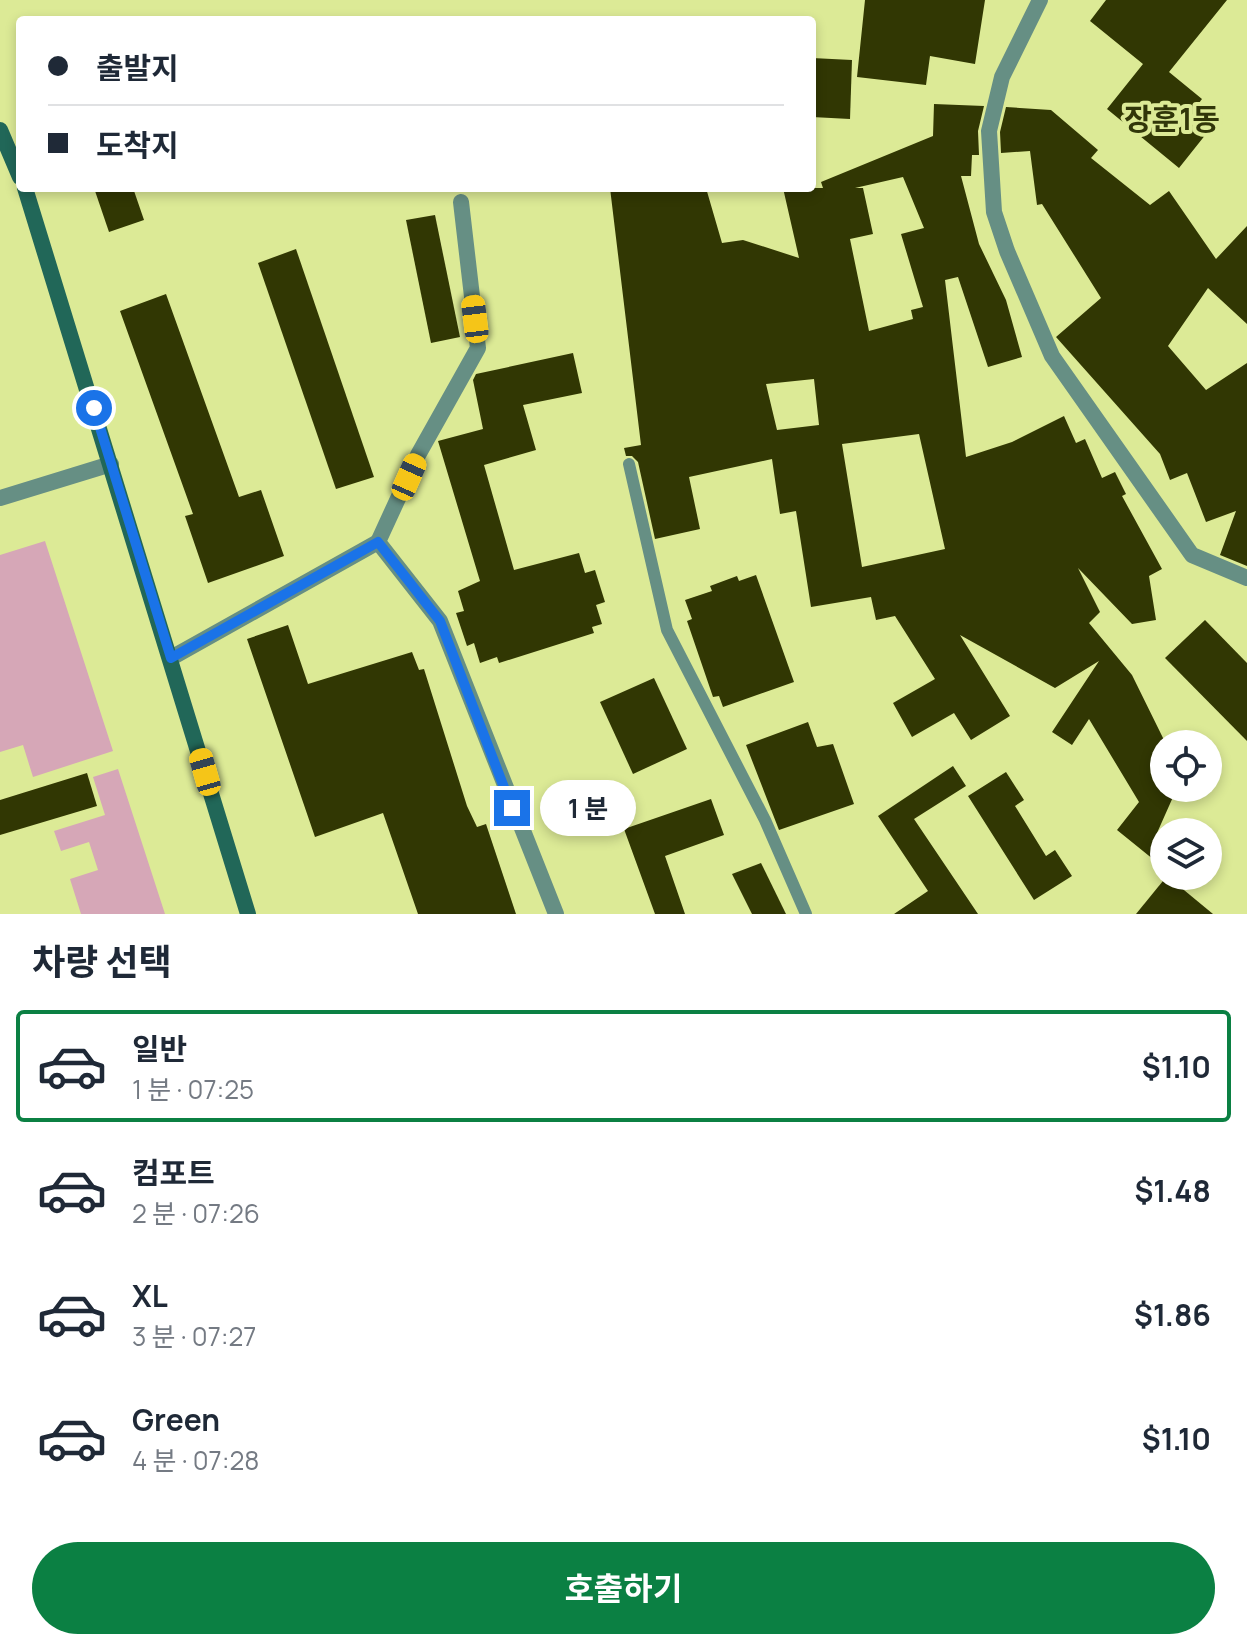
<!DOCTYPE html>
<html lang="ko">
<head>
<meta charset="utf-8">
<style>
	:root { --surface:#fff; --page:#f2f2f3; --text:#1f2937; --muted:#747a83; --line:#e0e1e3; --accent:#0b8043 }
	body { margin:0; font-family:Manrope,"Noto Sans KR",sans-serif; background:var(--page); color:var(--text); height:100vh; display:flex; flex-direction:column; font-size:30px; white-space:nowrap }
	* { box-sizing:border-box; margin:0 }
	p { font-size:26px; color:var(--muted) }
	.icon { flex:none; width:44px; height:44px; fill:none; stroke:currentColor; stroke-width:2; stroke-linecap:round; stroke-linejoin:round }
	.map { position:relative; height:914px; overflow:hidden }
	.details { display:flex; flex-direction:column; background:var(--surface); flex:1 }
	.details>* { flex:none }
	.guide { position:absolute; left:16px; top:16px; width:800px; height:176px; border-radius:8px; box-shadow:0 4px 12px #0003; display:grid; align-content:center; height:176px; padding:0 32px; background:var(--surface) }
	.buttons { position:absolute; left:1150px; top:730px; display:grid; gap:16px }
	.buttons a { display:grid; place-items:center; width:72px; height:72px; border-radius:50%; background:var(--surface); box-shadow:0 4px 12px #0003; font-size:40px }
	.end { position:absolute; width:36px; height:36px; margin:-18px; border:10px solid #1a73e8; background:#fff; box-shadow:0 0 0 4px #fff }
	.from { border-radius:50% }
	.bubble { position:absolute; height:56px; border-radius:28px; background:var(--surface); box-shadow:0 4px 12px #0003; font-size:26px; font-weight:700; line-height:56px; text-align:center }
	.car { position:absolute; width:24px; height:48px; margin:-24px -12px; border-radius:10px; box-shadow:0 0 6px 2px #0007; background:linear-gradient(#f5c518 24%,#345 0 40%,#f5c518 0 76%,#345 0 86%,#f5c518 0) }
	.guide b { display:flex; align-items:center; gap:28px; height:76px; font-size:30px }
	.guide b+b { border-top:2px solid var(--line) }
	.guide i { width:20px; height:20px; background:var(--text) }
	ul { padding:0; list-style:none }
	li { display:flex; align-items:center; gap:24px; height:112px; margin:0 16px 12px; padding:0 16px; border:4px solid transparent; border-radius:8px }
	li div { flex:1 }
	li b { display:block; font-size:30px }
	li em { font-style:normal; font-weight:700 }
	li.selected { border-color:var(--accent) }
	li>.icon { width:72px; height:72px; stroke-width:1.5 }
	h2 { padding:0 32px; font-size:36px; line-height:96px }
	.button { display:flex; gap:16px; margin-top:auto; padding:16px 32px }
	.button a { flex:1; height:92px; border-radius:48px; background:var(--accent); color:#fff; font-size:32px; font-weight:700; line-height:92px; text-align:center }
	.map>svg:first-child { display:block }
	.green { fill:#d6a7b7 }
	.building { fill:#313703; fill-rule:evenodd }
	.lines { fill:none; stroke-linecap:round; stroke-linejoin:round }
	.lane { stroke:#668f84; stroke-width:12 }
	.street { stroke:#668f84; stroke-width:16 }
	.secondary { stroke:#216758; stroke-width:16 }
	.route { stroke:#1a73e8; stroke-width:10 }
	.labels { text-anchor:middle; stroke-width:8; stroke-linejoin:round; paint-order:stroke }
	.quarter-label { font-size:30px; font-weight:bold; fill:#313609; stroke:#dcea96 }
</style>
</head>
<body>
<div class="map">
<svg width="1247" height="914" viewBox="0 0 1247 914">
	<rect width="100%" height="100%" fill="#dcea96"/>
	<g class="green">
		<polygon points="45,541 113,751 33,777 23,745 0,752 0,555"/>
		<polygon points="118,769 165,914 81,914 70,879 98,870 89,842 61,851 54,831 105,815 93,777"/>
	</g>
	<g class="building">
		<polygon points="865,0 985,0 975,64 930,56 926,85 857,77"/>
		<polygon points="1106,0 1227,0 1169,72 1202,99 1199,103 1218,119 1179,168 1107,109 1143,64 1090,21"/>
		<polygon points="812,58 852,60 850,119 812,117"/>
		<path d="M934,104L984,106L978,131L979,155H972L971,176H961L979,244L1006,300L1022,357L988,367L958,277L945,280L966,457L1012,442L1064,416L1076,443L1085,439L1102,478L1115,472L1126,494L1122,496L1162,569L1149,576L1156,620L1132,624L1078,568L1100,612L1089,623L1132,675L1164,740V788H1177L1157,833L1164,839V868L1117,830L1139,802L1089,719L1072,745L1052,732L1099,661L1055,688L960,635L1010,716L971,740L954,713L912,737L893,703L935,679L895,616L876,620L871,597L811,607L796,511L780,514L772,459L689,477L700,529L655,539L638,462L632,456H626L624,448L641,445L610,188H706L722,243L743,240L799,258L783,188H823L821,182L933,136ZM903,177L924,228L901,234L923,307L911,310L913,319L869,331L850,239L873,234L863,188H855ZM814,379L819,425L777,430L766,384ZM919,434L945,549L862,567L842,444Z"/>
		<polygon points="1006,107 1051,110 1098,150 1091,158 1150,205 1169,191 1216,259 1247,226 1247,324 1208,288 1168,346 1206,390 1247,363 1247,566 1220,555 1236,511 1206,522 1187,473 1170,480 1160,454 1056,337 1101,298 1042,204 1037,205 1030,151 1001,153 1000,132"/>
		<polygon points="94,188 133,188 144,220 109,232"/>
		<polygon points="435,215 460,337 431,343 406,220"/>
		<polygon points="296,249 374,477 336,489 258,263"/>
		<polygon points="166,294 239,497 261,490 284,556 208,583 185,516 193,514 120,311"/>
		<polygon points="573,353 582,393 523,405 536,450 484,465 514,570 579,553 585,573 595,570 605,602 596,605 602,624 592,627 594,633 499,663 497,657 480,663 474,643 467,646 456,613 464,611 458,591 480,581 438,441 483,429 473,380 476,374"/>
		<polygon points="756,575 794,682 723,707 719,696 713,697 687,621 692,619 685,600 712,591 710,586 737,576 739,581"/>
		<polygon points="1205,620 1247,663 1247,741 1165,658"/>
		<polygon points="288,625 308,684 412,652 419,670 424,669 467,806 477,827 486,824 516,914 418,914 383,813 315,837 247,639"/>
		<polygon points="654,678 687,749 633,774 600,702"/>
		<polygon points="808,722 817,747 833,744 854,804 779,830 746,745"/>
		<polygon points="953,766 966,786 914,819 978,914 894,914 928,891 878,816"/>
		<polygon points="1006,772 1024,800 1015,806 1046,856 1055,850 1072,876 1034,900 968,796"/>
		<polygon points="87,773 97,806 0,835 0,800"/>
		<polygon points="711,799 724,835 665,856 685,914 655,914 624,829"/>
		<polygon points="761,863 786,914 752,914 732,874"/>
		<polygon points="1167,876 1213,914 1136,914"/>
	</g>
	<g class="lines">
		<polyline class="lane" points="629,464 667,630 765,820 806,914"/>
		<g class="street">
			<polyline points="1040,0 1002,77 989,131 994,212 1007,251 1052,356 1192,555 1247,578"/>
			<polyline points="461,202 478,348 418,455 378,542 440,621 556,914"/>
			<polyline points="0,498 111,464"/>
			<polyline points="171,658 378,542"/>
		</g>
		<g class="secondary">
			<polyline points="0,130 20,177"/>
			<polyline points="25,188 248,914"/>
		</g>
	</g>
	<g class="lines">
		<polyline class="route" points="94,408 171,658 378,542 440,621 512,808"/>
	</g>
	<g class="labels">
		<g class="quarter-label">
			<text x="1172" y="130">장훈1동</text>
		</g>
	</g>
</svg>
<div class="buttons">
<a><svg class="icon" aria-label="locate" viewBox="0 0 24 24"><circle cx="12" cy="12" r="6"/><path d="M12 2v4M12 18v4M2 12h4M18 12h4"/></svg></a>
<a><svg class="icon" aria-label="layers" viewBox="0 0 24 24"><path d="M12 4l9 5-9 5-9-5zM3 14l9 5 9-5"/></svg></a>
</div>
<i class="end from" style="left:94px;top:408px"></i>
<i class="end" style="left:512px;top:808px"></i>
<div class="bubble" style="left:540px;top:780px;width:96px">1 분</div>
<i class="car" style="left:475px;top:319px;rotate:353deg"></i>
<i class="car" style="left:409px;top:477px;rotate:24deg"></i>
<i class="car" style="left:205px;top:772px;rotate:344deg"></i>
<div class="guide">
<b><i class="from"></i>출발지</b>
<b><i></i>도착지</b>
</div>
</div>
<section class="details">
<h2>차량 선택</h2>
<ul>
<li class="selected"><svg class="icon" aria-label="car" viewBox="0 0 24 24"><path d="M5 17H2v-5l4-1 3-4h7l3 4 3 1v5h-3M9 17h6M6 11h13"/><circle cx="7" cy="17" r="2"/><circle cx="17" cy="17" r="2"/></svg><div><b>일반</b><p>1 분 · 07:25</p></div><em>$1.10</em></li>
<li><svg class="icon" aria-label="car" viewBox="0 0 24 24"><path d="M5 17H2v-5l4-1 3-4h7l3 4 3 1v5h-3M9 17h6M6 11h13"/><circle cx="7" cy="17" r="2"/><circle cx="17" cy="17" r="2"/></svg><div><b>컴포트</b><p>2 분 · 07:26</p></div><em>$1.48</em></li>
<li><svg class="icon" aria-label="car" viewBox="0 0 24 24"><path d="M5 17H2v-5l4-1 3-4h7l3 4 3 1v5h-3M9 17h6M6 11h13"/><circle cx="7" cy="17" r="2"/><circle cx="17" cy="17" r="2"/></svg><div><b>XL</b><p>3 분 · 07:27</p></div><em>$1.86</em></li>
<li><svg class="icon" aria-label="car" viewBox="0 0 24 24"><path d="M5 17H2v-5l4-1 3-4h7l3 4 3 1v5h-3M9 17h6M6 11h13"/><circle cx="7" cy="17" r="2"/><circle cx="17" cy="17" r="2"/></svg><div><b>Green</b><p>4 분 · 07:28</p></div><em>$1.10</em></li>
</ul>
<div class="button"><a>호출하기</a></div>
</section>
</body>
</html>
